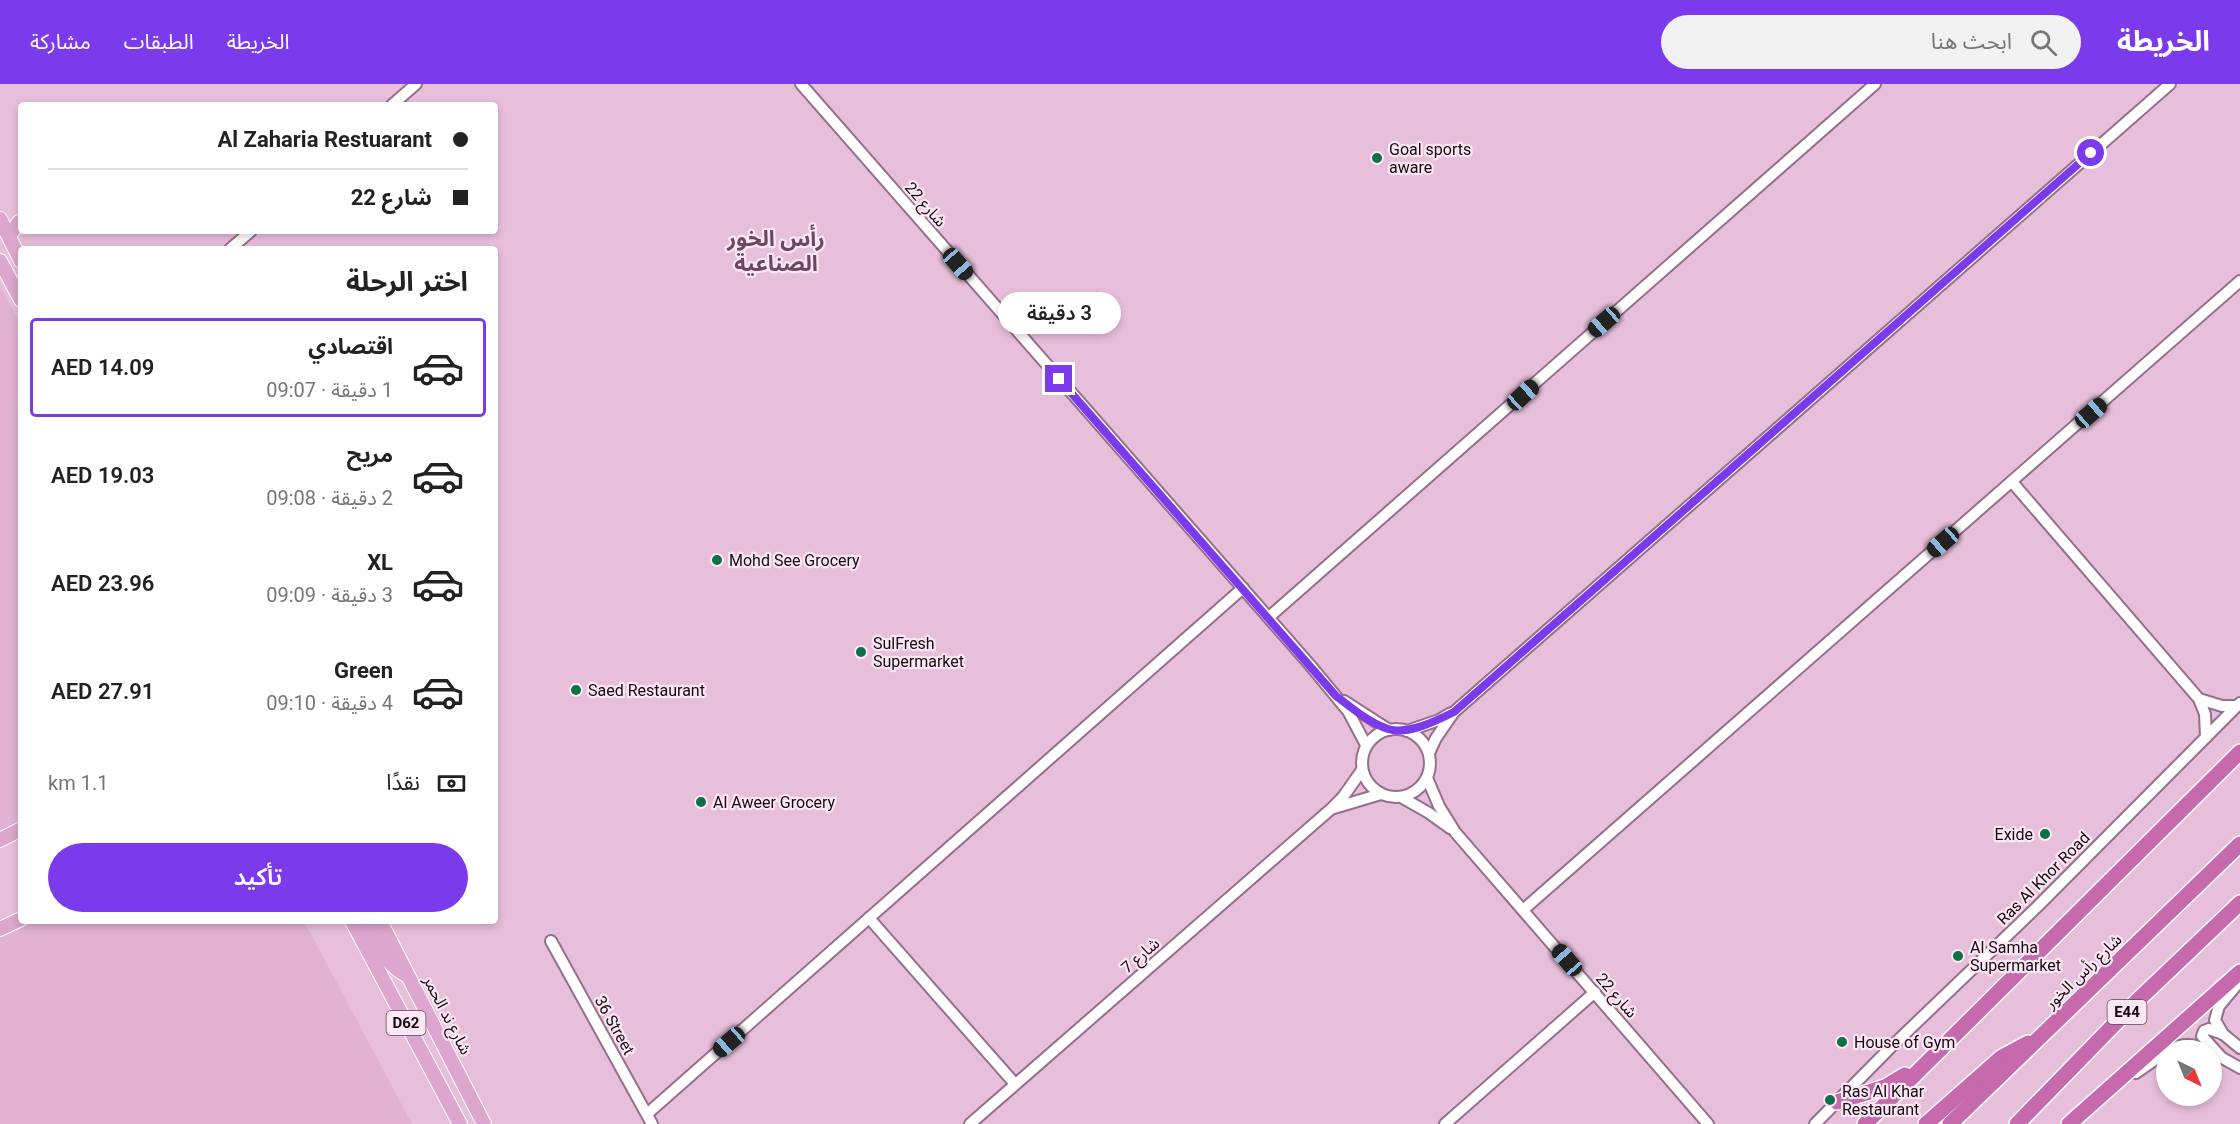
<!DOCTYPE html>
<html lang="ar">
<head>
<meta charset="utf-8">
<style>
	:root { --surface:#fff; --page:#f2f2f2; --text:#222; --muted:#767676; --line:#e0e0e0; --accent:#7c3aed }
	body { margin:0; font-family:Roboto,"Noto Sans Arabic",sans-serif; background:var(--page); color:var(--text); direction:rtl; height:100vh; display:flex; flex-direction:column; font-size:22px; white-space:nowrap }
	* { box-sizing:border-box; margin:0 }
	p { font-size:20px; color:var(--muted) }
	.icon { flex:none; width:33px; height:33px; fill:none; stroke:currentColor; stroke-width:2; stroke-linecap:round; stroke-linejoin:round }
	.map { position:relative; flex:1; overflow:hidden; direction:ltr }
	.sheet { position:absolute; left:18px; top:162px; width:480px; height:678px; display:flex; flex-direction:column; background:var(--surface); border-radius:6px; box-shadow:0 3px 9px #0003; direction:rtl }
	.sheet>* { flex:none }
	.hud { position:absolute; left:18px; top:18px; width:480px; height:132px; border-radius:6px; box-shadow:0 3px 9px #0003; direction:rtl; display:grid; align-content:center; height:132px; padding:0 30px; background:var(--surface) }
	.needle { width:39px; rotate:137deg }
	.tools { position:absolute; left:2156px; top:956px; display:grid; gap:12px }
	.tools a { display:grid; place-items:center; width:66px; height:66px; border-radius:50%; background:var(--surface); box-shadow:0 3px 9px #0003; font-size:30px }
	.end { position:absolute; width:27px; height:27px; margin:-14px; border:8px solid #7c3aed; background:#fff; box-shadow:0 0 0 3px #fff }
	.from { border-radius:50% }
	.bubble { position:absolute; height:42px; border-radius:21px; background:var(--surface); box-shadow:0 3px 9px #0003; font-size:20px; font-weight:600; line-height:42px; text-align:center; direction:rtl }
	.car { position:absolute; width:18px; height:36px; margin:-18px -9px; border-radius:8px; box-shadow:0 0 4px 2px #0007; background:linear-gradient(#222 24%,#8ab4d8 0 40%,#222 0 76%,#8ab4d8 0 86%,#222 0) }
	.hud b { display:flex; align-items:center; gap:21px; height:57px; font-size:22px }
	.hud b+b { border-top:2px solid var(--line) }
	.hud i { width:15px; height:15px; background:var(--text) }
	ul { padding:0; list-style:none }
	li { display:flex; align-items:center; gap:18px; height:99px; margin:0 12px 9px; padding:0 18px; border:3px solid transparent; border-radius:6px }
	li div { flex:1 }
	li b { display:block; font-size:22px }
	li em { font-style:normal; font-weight:600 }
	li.current { border-color:var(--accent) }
	li>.icon { width:54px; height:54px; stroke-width:1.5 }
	h2 { padding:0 30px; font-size:27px; line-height:72px }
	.pay { display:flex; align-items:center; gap:15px; height:66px; padding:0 30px; font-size:22px }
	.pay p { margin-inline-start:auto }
	.button { display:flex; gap:12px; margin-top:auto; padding:12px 30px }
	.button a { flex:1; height:69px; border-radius:36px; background:var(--accent); color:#fff; font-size:24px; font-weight:600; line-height:69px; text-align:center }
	header { display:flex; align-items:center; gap:36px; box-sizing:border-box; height:84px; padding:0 30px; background:var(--accent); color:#fff }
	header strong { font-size:28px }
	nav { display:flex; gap:33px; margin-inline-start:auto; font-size:21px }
	.search { width:420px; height:54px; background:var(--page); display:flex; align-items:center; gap:15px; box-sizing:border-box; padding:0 21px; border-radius:33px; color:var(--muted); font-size:22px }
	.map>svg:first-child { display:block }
	.built { fill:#e1b2d2 }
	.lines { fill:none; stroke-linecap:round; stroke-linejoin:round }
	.minor-casing { stroke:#95708a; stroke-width:14 }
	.major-casing { stroke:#fff; stroke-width:16 }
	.highway-casing { stroke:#fff; stroke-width:18 }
	.minor { stroke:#fff; stroke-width:10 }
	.major { stroke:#dda6ce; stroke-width:14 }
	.highway { stroke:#c66aad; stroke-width:15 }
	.route { stroke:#7c3aed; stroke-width:8 }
	.poi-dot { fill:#0d7046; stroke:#fce7f5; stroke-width:2 }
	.labels { text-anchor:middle; stroke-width:4.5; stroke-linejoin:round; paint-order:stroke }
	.shield { fill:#fce7f5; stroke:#5b4c57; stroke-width:1.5 }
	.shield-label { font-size:15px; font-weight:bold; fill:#160913 }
	.poi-label { font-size:16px; fill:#160913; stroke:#fce7f5; text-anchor:start }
	.street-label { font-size:16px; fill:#160913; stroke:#fce7f5 }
	.district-label { font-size:22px; font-weight:bold; fill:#6b4860; stroke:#fce7f5 }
</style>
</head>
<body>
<header>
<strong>الخريطة</strong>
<div class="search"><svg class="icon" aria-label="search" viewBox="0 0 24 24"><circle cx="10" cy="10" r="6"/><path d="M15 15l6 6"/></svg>ابحث هنا</div>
<nav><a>الخريطة</a><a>الطبقات</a><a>مشاركة</a></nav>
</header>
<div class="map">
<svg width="2240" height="1040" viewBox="0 0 2240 1040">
	<rect width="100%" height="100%" fill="#e8bfdb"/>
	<g class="built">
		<polygon points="0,202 21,241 21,750 0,761"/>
		<polygon points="36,837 304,837 412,1040 0,1040 0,854"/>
	</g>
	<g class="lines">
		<g class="minor-casing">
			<g id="minor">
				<polyline points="801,0 1310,581 1348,627 1366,661"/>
				<polyline points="392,21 416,0"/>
				<polyline points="230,165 251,147"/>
				<polyline points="2012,398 2199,615 2205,630 2206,653"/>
				<polyline points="1269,533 1875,0"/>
				<polyline points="2199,615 2222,622 2237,622"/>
				<polyline points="1344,617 1389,646"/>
				<circle cx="1396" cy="679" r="34"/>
				<polyline points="1407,647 1439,636 1451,629"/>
				<polyline points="1429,669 1436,654 1454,628 2170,0"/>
				<polyline points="1427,694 1439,722 1455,748 1708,1040"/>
				<polyline points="1401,713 1429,729 1450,744"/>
				<polyline points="1334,724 1381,710"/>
				<polyline points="1523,826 2240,197"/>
				<polyline points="869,834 1015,1000"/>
				<polyline points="551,857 652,1040"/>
				<polyline points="2240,897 2219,922 2215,936 2223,950 2240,964"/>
				<path d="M2169,966C2182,959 2193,959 2206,966"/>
				<polyline points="2217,971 2240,984"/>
				<polyline points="2222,974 2202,952 2204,947 2209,945 2223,950"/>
				<polyline points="2136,989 2166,968"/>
				<polyline points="647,1030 1243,504"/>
				<polyline points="970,1040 1331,725 1343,713 1362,686"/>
				<polyline points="1445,1040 1595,908"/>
				<polyline points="1815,1040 1890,964 2038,822 2240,619"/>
			</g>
		</g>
		<g class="major-casing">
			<g id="major">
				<polyline points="0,135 21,177"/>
				<polyline points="9,152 19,138"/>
				<polyline points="0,177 21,216"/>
				<polyline points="0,756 21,745"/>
				<polyline points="352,837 460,1040"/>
				<path d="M365,837C376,858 385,881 408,892"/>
				<polyline points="380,837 484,1040"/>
				<polyline points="0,845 21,835"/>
			</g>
		</g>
		<g class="highway-casing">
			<g id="highway">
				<polyline points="1837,1018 1885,1003 1905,991"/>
				<polyline points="1865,1040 2240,668"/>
				<polyline points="1926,1040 2002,973 2028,959"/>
				<polyline points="1950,1040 2240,760"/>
				<polyline points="2017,1040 2137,917 2240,819"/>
				<polyline points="2069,1040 2240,888"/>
			</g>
		</g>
		<use href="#minor" class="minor"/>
		<use href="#major" class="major"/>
		<use href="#highway" class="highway"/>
	</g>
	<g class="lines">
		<path class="route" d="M1059,295L1336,612C1351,623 1369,639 1388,645C1408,651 1436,637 1454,628L2091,69"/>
	</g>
	<g class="poi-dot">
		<circle cx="1377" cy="74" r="6"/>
		<circle cx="717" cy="476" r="6"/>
		<circle cx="861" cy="568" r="6"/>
		<circle cx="576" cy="606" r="6"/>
		<circle cx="701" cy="718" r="6"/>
		<circle cx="2045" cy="750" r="6"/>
		<circle cx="1958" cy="872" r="6"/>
		<circle cx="1842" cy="958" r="6"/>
		<circle cx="1830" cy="1016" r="6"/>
	</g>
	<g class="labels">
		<g class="shield">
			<rect x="2107.5" y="916" width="39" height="24" rx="4.5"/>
			<rect x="386.5" y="927" width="39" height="24" rx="4.5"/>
		</g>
		<g class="shield-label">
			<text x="2127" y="933">E44</text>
			<text x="406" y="944">D62</text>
		</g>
		<g class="poi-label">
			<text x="1389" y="71">Goal sports<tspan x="1389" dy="18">aware</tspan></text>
			<text x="729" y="482">Mohd See Grocery</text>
			<text x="873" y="565">SulFresh<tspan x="873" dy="18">Supermarket</tspan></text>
			<text x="588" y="612">Saed Restaurant</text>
			<text x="713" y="724">Al Aweer Grocery</text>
			<text x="2033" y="756" text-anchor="end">Exide</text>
			<text x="1970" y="869">Al Samha<tspan x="1970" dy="18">Supermarket</tspan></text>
			<text x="1854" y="964">House of Gym</text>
			<text x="1842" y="1013">Ras Al Khar<tspan x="1842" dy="18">Restaurant</tspan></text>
		</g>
		<g class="street-label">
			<text transform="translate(926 120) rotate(49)" y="6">شارع 22</text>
			<text transform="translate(2043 794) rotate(-45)" y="6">Ras Al Khor Road</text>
			<text transform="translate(1140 871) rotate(-41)" y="6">شارع 7</text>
			<text transform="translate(2083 887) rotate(-44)" y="6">شارع رأس الخور</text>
			<text transform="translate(1617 911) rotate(49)" y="6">شارع 22</text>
			<text transform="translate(448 931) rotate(63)" y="6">شارع ند الحمر</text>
			<text transform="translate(615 941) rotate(61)" y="6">36 Street</text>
		</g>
		<g class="district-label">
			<text x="776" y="162">رأس الخور<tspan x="776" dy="25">الصناعية</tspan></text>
		</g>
	</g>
</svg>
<div class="tools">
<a><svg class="needle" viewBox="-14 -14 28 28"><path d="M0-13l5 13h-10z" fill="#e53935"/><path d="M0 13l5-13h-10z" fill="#767676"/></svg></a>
</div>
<i class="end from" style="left:2091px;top:69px"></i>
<i class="end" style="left:1059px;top:295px"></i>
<div class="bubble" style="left:998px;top:208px;width:123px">3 دقيقة</div>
<i class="car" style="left:958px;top:180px;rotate:139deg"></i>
<i class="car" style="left:1604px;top:238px;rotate:229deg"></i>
<i class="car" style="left:1523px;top:311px;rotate:48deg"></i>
<i class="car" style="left:2091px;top:329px;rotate:49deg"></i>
<i class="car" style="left:1943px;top:458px;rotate:229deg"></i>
<i class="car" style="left:1567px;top:876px;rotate:319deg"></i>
<i class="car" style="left:729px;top:958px;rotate:229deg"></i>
<div class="hud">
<b><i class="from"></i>Al Zaharia Restuarant</b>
<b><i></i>شارع 22</b>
</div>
<section class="sheet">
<h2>اختر الرحلة</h2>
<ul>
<li class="current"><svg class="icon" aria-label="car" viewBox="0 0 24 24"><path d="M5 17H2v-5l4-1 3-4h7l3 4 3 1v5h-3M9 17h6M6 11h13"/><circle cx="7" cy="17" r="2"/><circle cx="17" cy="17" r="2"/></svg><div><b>اقتصادي</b><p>1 دقيقة · 09:07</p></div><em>AED 14.09</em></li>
<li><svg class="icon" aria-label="car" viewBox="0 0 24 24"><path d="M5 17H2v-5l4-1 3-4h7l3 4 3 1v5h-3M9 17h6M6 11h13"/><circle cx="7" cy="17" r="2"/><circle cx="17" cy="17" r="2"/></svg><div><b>مريح</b><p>2 دقيقة · 09:08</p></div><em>AED 19.03</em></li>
<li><svg class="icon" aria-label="car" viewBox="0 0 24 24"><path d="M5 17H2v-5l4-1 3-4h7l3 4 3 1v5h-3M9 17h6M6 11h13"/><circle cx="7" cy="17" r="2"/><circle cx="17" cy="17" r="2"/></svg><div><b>XL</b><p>3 دقيقة · 09:09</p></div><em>AED 23.96</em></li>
<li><svg class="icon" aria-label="car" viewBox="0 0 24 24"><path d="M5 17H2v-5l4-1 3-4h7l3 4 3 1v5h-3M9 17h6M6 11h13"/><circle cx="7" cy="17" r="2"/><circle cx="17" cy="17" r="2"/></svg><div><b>Green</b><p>4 دقيقة · 09:10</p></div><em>AED 27.91</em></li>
</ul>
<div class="pay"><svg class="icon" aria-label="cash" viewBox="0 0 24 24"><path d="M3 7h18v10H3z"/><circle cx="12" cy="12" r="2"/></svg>نقدًا<p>1.1 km</p></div>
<div class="button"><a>تأكيد</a></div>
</section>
</div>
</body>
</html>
